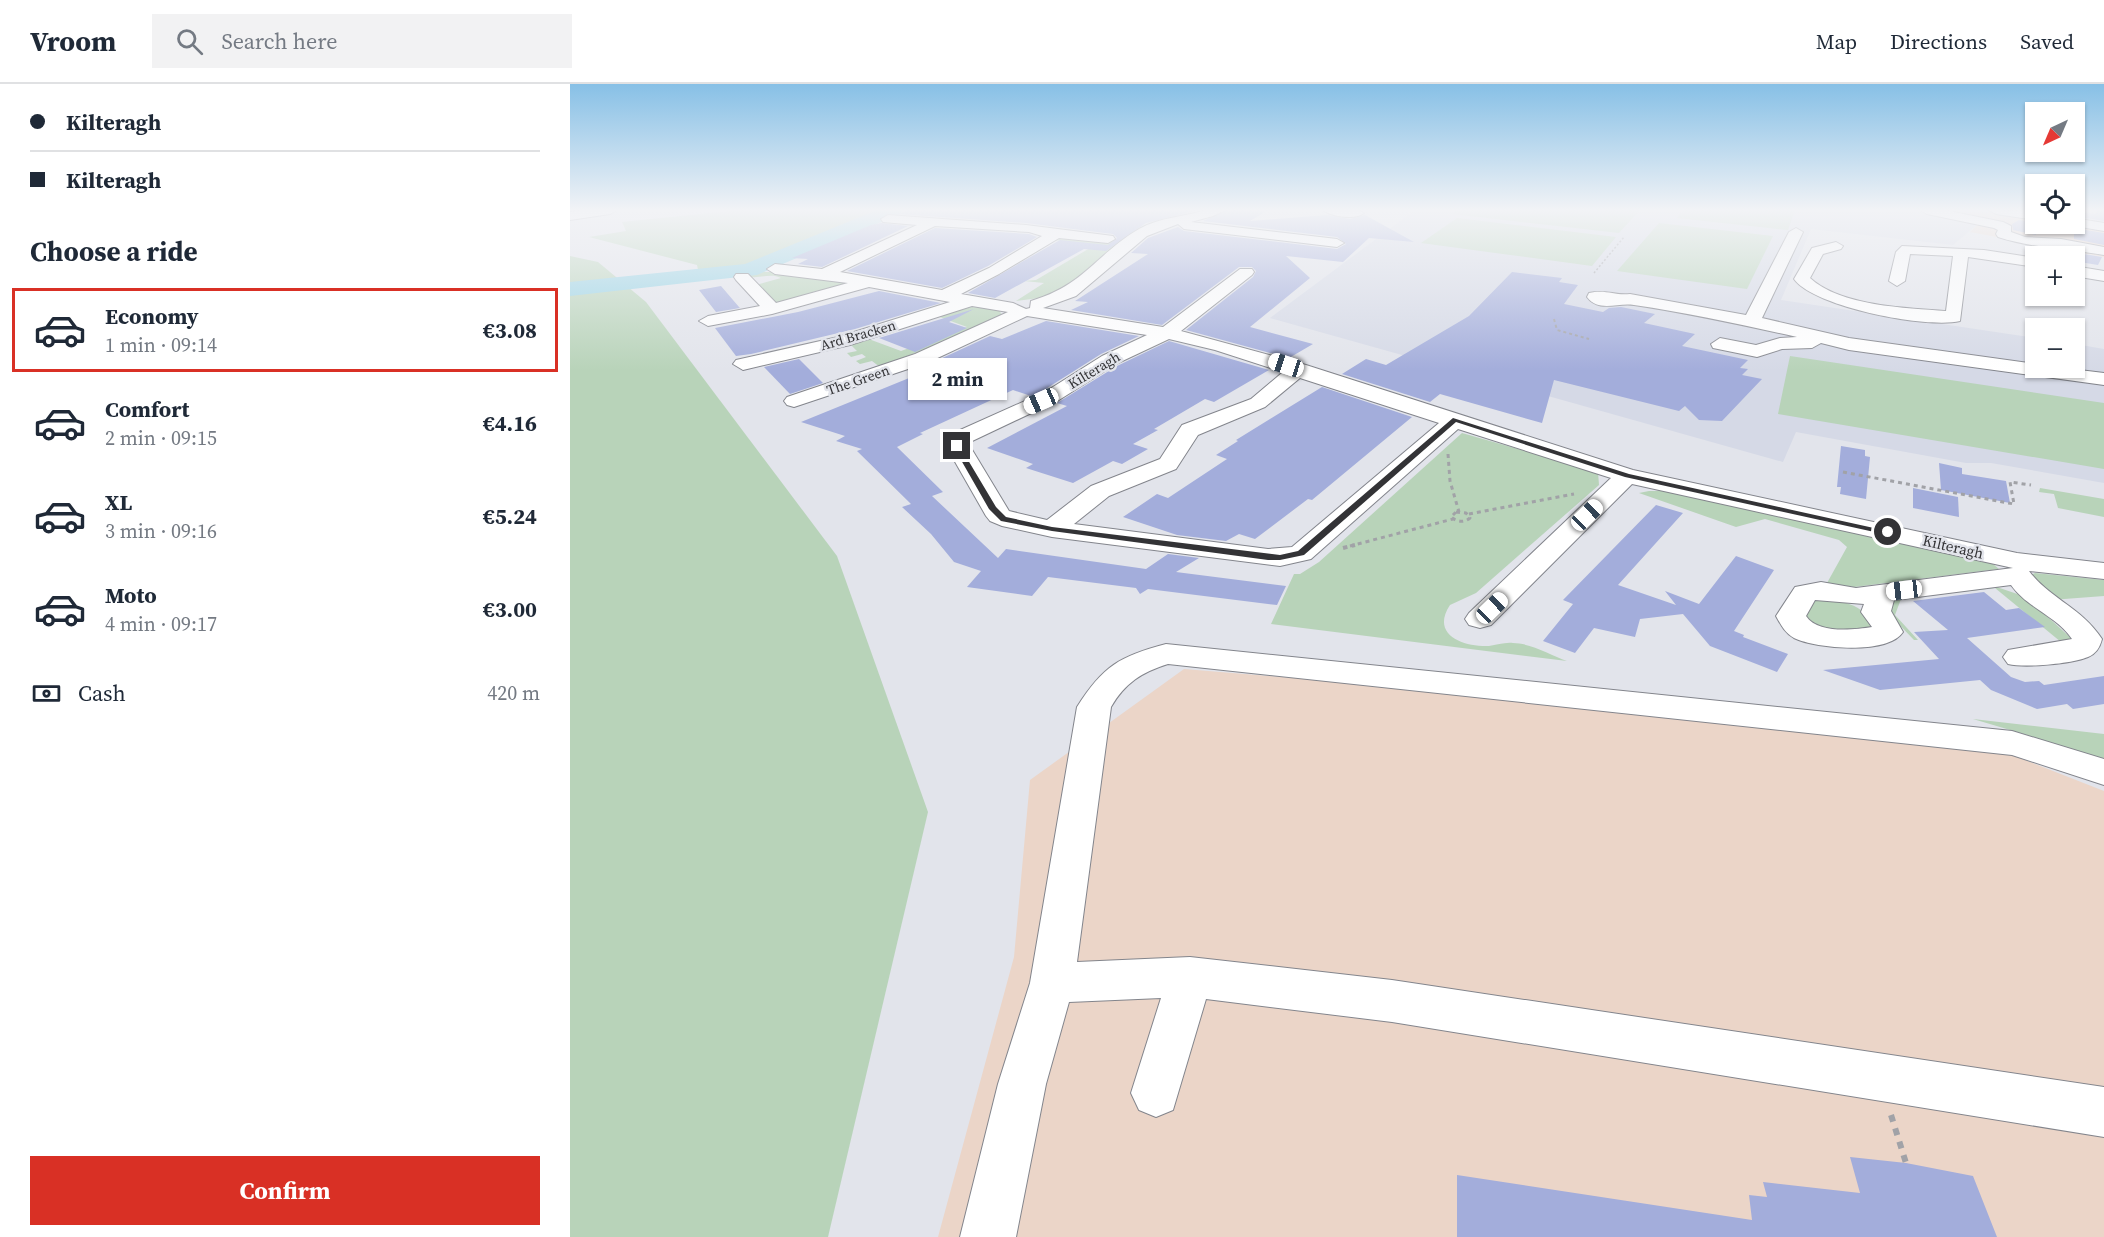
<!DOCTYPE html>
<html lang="en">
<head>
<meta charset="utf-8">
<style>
	:root { --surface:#fff; --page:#f2f2f3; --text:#1f2937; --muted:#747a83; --line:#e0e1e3; --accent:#d93025 }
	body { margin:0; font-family:"Source Serif 4",serif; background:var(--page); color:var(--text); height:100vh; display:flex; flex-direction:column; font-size:22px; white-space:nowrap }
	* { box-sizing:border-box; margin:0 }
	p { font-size:20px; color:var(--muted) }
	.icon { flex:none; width:33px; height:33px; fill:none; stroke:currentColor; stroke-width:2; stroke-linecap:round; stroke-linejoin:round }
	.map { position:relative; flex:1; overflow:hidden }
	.side { display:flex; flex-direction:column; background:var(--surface); width:570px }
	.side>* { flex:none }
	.guide { display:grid; align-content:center; height:132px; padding:0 30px; background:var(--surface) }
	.needle { width:39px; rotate:224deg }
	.buttons { position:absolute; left:1455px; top:18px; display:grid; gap:12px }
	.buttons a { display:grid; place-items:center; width:60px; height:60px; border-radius:0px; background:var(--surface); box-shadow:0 2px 4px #0004; font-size:30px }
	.end { position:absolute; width:27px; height:27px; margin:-14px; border:8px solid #333336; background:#fff; box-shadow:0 0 0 3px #fff }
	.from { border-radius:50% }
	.bubble { position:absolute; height:42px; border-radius:0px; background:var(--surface); box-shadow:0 2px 4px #0004; font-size:20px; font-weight:700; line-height:42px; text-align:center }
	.car { position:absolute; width:18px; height:36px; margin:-18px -9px; border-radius:8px; box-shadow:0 0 4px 2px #0007; background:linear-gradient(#fff 24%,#345 0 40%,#fff 0 76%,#345 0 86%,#fff 0) }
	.guide b { display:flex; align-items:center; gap:21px; height:57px; font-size:22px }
	.guide b+b { border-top:2px solid var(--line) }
	.guide i { width:15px; height:15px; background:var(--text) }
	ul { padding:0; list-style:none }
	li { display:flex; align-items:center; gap:18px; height:84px; margin:0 12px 9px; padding:0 18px; border:3px solid transparent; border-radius:0px }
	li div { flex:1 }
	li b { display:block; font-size:22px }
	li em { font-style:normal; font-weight:700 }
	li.selected { border-color:var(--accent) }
	li>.icon { width:54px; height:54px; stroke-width:1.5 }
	h2 { padding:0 30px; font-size:27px; line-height:72px }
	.pay { display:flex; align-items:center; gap:15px; height:66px; padding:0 30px; font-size:22px }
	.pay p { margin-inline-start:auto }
	.cta { display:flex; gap:12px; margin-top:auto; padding:12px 30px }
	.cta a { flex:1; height:69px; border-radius:0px; background:var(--accent); color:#fff; font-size:24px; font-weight:700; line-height:69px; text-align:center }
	header { display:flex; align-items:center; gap:36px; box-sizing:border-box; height:84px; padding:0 30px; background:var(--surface); border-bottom:2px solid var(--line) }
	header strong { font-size:28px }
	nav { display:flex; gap:33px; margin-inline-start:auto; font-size:21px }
	.search { width:420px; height:54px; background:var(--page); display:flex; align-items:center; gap:15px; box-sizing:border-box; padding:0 21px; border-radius:0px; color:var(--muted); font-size:22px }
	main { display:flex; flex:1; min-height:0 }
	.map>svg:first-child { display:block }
	.commercial { fill:#ebd5c8 }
	.built { fill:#d5d9e6 }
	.green { fill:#b8d3b9 }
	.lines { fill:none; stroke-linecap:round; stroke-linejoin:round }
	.river { fill:#95d2e4; fill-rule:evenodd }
	.building { fill:#a3addb }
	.minor-casing { stroke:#83858c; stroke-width:2 }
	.path-far4 { stroke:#a1a2a7; stroke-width:1.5; stroke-dasharray:2 2; stroke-linecap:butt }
	.path-far3 { stroke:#a1a2a7; stroke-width:2; stroke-dasharray:3 3; stroke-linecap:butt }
	.path-far2 { stroke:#a1a2a7; stroke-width:3; stroke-dasharray:4 4; stroke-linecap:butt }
	.path-far1 { stroke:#a1a2a7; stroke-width:4; stroke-dasharray:4.5 4.5; stroke-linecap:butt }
	.path { stroke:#a1a2a7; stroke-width:6; stroke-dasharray:7 7; stroke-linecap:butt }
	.minor { fill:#fff; fill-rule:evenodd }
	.route { fill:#333336 }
	.labels { text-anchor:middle; stroke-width:5; stroke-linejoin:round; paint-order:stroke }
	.far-street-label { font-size:14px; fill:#333336; stroke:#e2e4eb }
	.street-label { font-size:15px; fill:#333336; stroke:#e2e4eb }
</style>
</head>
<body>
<header>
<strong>Vroom</strong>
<div class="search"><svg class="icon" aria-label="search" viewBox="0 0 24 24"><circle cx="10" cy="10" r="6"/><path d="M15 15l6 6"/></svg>Search here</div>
<nav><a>Map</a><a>Directions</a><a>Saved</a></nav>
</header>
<main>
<section class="side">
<div class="guide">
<b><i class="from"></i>Kilteragh</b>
<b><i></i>Kilteragh</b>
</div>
<h2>Choose a ride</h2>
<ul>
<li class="selected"><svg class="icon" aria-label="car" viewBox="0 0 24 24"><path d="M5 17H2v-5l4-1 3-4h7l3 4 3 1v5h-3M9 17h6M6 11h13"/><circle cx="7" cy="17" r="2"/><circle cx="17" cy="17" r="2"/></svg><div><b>Economy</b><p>1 min · 09:14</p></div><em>€3.08</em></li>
<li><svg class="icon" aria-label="car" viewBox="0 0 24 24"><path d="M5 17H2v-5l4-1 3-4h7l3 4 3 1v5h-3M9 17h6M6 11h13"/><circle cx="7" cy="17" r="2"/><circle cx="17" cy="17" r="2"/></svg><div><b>Comfort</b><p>2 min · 09:15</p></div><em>€4.16</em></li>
<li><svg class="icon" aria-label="car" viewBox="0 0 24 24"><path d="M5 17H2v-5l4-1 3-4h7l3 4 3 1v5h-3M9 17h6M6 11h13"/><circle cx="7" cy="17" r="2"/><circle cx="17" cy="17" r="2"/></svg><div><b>XL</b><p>3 min · 09:16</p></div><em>€5.24</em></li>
<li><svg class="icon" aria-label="car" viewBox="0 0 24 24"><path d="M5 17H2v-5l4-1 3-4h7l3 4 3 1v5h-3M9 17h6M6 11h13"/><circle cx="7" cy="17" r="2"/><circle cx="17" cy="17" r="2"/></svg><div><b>Moto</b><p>4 min · 09:17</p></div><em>€3.00</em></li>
</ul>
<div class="pay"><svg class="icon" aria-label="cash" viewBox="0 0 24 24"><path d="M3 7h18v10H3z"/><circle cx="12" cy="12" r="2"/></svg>Cash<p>420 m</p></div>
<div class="cta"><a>Confirm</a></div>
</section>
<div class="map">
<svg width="1534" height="1153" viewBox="0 0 1534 1153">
	<rect width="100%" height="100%" fill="#e2e4eb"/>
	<g class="commercial">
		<polygon points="1348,126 1444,126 1465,129 1466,140 1534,141 1534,173 1400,148 1410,138"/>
		<polygon points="614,585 881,607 1437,669 1534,707 1534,1153 368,1153 444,873 460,696"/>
	</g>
	<polygon class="built" points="845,126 1348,126 1410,138 1383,161 1241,145 1211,216 1465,254 1466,284 1504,284 1505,260 1534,265 1534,399 1421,379 1396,379 1226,348 1213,378 700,234"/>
	<g class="green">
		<path d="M169,126H332L193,188H211L283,199L206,219L186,201L211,194C199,188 186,197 175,191L130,195L127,181L19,153L56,147L52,138Z"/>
		<polygon points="887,126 1070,126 1049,149 882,130"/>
		<polygon points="1113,126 1225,126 1218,146 1107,134"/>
		<polygon points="887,134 1046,153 1022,182 851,159"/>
		<polygon points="1089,139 1203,152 1177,205 1047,187"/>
		<polygon points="490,153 535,159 542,156 552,156 523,185 477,213 446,217 474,199 454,197 466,196 525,161 484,156"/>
		<polygon points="0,172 28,178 76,218 267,472 358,728 258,1153 0,1153"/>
		<polygon points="402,223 429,226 432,231 426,236 310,283 302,277 290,280 286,277 296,273 292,270 281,273 277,269 287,267 281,261 269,263 296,254 331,267 397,243 367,232"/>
		<polygon points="1220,272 1534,319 1534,385 1208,330"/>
		<path d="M892,349L1028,388L1029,401L906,509L880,521C860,551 894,563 919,562C927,561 935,558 943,559C960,559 981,571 997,577L701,540L724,490H730L749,478Z"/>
		<polygon points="1470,404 1534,415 1534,433 1488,424 1484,410 1469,408"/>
		<polygon points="1079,407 1095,407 1406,474 1423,480 1429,485 1284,503 1257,499 1277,463 1269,456 1195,435 1166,443 1069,409"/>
		<polygon points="1465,489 1534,496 1534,512 1481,516 1461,491"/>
		<polygon points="1421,501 1456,513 1503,556 1491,558 1425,504 1331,515 1325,531 1348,556 1344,556 1319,530 1325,514"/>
		<path d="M1245,515C1268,516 1295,518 1304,544C1279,548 1255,551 1234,534Z"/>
		<polygon points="1403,635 1534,650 1534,678 1457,651"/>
	</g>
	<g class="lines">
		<polygon class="river" points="307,126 333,126 330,130 187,191 0,212 0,198 175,180"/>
	</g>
	<g class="building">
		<polygon points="337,126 629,126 576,139 536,167 514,165 425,214 398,209 490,156 538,161 547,154 543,150 456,139 329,130"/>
		<polygon points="657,126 698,126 680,137 757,131 780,135 795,131 844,158 799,154 773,178 716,172 740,194 680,243 743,260 719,274 616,246 683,193 686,187 682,183 669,183 592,241 501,226 518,218 505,217 578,170 561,169 578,154 608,143 614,147 767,165 776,160 767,153 633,137"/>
		<polygon points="1528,126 1534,126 1534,137 1504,132 1504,127 1525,130"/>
		<polygon points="1449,136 1466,138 1466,151 1443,146 1442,140"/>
		<polygon points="311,139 338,142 252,183 228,180 238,175 222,174 301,141"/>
		<polygon points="365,144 459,150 467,153 418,182 372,204 277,187"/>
		<polygon points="1504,144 1534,149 1534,161 1504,155"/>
		<polygon points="1499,168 1520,171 1532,173 1528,181 1504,177 1504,172 1496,172"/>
		<polygon points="942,188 992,194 989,198 1008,201 994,220 1033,228 1039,224 1051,223 1085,230 1074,239 1125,250 1112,262 1178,276 1170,284 1178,285 1172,291 1192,295 1152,337 1129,336 1115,322 1109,327 984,296 972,339 870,310 860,318 772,290 796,275 816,281 899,232"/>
		<polygon points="151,202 169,223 170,224 146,228 129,206"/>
		<polygon points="309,207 371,219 285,245 181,270 166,272 145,244 228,228"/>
		<polygon points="404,225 379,238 397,244 345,268 309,254"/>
		<polygon points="476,237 569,252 531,270 474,306 461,312 443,306 350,349 353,350 327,363 373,408 362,412 428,474 436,465 576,485 598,470 629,474 606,488 716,502 707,521 578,505 570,510 566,504 478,493 462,512 397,503 411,487 384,478 361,450 332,423 341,420 287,367 292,365 266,357 275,352 231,338 376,279 368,276 420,252 432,255"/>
		<polygon points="599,257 699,286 644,318 635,315 584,345 588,346 563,360 578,365 552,380 543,377 503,399 456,384 463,380 417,364 497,322 487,319 547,282"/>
		<polygon points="229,275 253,299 220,310 194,283"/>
		<polygon points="752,303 842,333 742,416 738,415 685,455 669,450 656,457 607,451 553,433 587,410 598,414 657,375 646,371 668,357 666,356"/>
		<polygon points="1271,362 1295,366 1295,372 1300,373 1296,415 1270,410 1271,403 1267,403"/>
		<polygon points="1369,379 1392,384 1392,390 1436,397 1440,419 1371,406"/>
		<polygon points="1343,404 1388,413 1389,433 1343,424"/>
		<polygon points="1086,421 1113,429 1048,501 1106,521 1095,507 1129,520 1166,472 1204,486 1164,547 1174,551 1173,553 1218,570 1207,588 1140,562 1113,530 1070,535 1065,553 1024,544 1005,569 973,557 1003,520 993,516"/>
		<polygon points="1414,508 1436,526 1449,524 1475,543 1397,554 1441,593 1455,598 1469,597 1474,601 1534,592 1534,620 1503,625 1497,620 1467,625 1421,606 1410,596 1310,606 1253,586 1369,575 1344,548 1378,546 1343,517"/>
		<polygon points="1280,1073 1336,1079 1403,1092 1427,1153 887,1153 887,1091 1182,1136 1179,1111 1197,1113 1193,1098 1290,1109"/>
	</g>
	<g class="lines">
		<g class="minor-casing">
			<g id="minor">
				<polygon points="16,126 47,126 40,130 0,136 0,128"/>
				<path d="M636,126H655L643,132L621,138L767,155L774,159L767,163L614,145L608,140L577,152L506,212L473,224L593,243L670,185H682L684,188L682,191L611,247L736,281L1063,386L1447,469L1534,479V495L1459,487C1480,515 1511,523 1532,555C1530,563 1526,570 1518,573C1501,580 1455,584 1438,580L1433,573L1438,566L1502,555C1487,532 1457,524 1441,501L1324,516L1321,527L1333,548C1318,571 1247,565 1224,554C1215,549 1211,541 1206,532L1225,503L1251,498L1286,504L1443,484L1062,400L921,541L910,544L899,541L895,535L899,529L1041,394L888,345L741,475L710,482L482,453L432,442L420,437L416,432L376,362L379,351L475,308L532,272L577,251L457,232L359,278L224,323L217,321L214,317L217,313L345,270L438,228L402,222L280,261L173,286L163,280L166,276L268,253L380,218L299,203L202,230L138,242L129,237L138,232L190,222L166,196L164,193L166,190H178L206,219L278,199L205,190L197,185L205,180L252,185L347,141L313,138L311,135L318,131L456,141L543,152L545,155L538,159L489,154L429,190L391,210L443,219L456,225L460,224L461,217C515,201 526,170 569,145C590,133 614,133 636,126ZM365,142L459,148L472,152L419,184L372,206L270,188ZM599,255L645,266L713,288L681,315L612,341L590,375L521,402L477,436L439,427L398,359L489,316L546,280ZM730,294L869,339L722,463L698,465L504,440L539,412L606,385L628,351L695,323ZM1245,516L1294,520L1291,528L1302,543C1283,546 1248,550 1236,532Z"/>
				<path d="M753,126H789L794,129C786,136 761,133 753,126Z"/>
				<path d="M1350,126H1374L1433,138L1441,142V148L1455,153L1491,155L1534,163V171C1499,165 1462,164 1428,153L1426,150L1428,146L1424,144L1357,130Z"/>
				<polygon points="1419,126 1466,128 1466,136 1426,130"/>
				<polygon points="1504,134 1534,139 1534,147 1499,141 1504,140"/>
				<path d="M1226,144L1233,148L1192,234L1279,254L1466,280V284H1493L1534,289V301L1279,266L1251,259L1242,264L1212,265L1187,273L1143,264L1141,260L1150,254L1186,261L1210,254L1227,253C1173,241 1119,229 1064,221C1048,218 1029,229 1017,213L1019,209C1036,205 1045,212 1060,210L1176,231L1219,148Z"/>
				<path d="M1266,158L1273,162L1271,165L1253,170L1240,194C1270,222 1336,224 1376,227L1383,172L1340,170L1335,197L1327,202L1319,197L1326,168L1332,162L1414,166L1466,174V183L1398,173L1390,237C1357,245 1244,223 1224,195L1242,164Z"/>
				<polygon points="1504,182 1534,187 1534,197 1504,192"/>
				<path d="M596,560L1442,647L1534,675V701L1442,671L598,580C572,588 555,599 541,623L507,878L620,873L822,896L1534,1003V1053L822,938L636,915L603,1026L586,1033L569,1026L561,1009L591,914L499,918L476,1000L446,1153H390L428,1000L460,899L507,623C533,582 550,572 596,560Z"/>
			</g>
		</g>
		<polyline class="path-far4" points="1024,189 1054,153"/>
		<polyline class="path-far3" points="984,235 987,246 1019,255"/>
		<g class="path-far2">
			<polyline points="878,370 880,397 889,428"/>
			<polyline points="1273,388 1444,420 1440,398 1461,401"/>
			<path d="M886,428L896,429L900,434C894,439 887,438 881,433Z"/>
			<polyline points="899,430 1004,410"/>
			<polyline points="780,462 883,435"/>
		</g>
		<polyline class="path-far1" points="773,464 785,461"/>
		<polyline class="path" points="1321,1031 1336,1079"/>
		<use href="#minor" class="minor"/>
	</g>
	<linearGradient id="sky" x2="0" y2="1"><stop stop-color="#87c0e6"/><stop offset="0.44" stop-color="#f2f3f6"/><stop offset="1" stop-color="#f2f3f6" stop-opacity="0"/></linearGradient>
	<rect width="1534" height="287" fill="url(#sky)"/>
	<polygon class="route" points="883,334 1059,390 1322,448 1318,451 1055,393 886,338 734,471 710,476 698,476 482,447 431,437 419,425 383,362 389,361 426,423 436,433 482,443 710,471 728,467"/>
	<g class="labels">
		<g class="far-street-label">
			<text transform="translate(288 251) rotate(-16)" y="5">Ard Bracken</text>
			<text transform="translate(524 286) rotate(-31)" y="5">Kilteragh</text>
			<text transform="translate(288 296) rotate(-19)" y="5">The Green</text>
		</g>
		<g class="street-label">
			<text transform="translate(1383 463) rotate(13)" y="5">Kilteragh</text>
		</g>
	</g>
</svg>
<div class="buttons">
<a><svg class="needle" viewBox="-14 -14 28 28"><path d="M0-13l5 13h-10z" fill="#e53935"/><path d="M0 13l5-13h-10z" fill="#747a83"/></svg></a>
<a><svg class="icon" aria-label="locate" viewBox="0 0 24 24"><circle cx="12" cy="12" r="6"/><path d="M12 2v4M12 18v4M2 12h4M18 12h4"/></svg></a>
<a>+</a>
<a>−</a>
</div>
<i class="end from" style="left:1318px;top:448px"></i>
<i class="end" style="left:387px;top:362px"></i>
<div class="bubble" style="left:338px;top:274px;width:99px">2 min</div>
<i class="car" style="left:716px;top:281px;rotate:288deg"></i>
<i class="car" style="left:471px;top:317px;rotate:246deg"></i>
<i class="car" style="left:1017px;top:431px;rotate:46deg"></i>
<i class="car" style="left:1334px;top:506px;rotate:263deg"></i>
<i class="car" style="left:922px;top:524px;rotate:46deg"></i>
</div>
</main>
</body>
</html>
